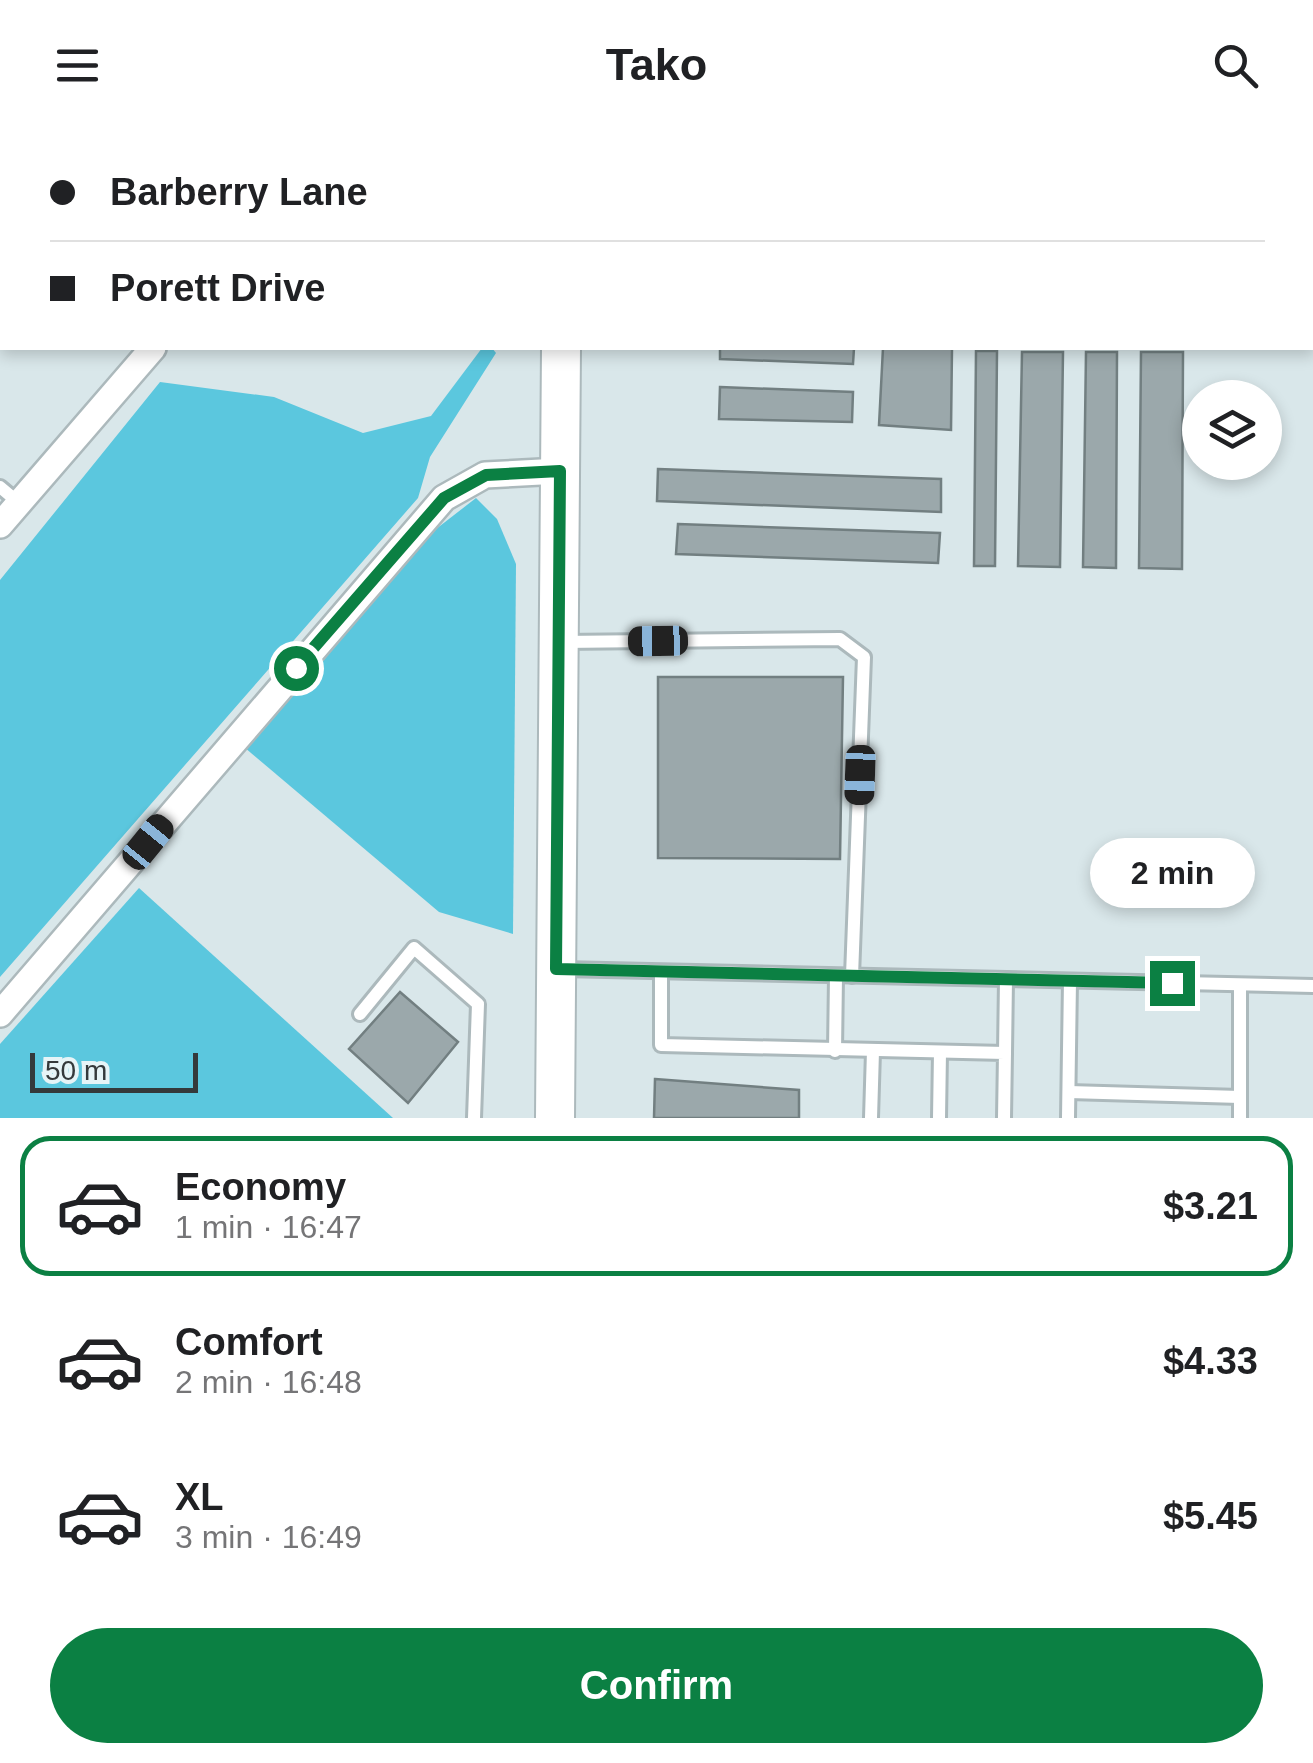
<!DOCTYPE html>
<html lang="en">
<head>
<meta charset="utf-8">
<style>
	:root { --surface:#fff; --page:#f2f2f2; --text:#202124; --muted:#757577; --line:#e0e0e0; --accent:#0b8043 }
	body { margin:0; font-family:Arial,sans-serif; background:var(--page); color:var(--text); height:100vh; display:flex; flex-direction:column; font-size:38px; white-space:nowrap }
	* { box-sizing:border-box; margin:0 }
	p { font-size:32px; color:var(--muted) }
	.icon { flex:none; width:55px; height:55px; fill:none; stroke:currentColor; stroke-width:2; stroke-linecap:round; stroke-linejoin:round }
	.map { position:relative; height:988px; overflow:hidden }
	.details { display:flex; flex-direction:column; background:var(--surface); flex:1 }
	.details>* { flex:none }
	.guide { position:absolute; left:0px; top:0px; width:1315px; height:220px; box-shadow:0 5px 15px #0003; display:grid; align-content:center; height:220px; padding:0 50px; background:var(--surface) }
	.controls { position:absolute; left:1182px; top:250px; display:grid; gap:20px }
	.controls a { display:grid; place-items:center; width:100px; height:100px; border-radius:50%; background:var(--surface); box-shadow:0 5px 15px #0003; font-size:50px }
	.scale { position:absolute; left:30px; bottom:25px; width:168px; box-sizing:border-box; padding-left:10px; border:5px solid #34393b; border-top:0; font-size:28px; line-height:35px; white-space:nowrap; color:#34393b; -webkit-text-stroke:8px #e6f4f7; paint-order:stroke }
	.end { position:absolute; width:45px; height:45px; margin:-22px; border:12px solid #0b8043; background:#fff; box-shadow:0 0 0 5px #fff }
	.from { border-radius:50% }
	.bubble { position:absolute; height:70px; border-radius:35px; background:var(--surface); box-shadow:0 5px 15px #0003; font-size:32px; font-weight:800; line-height:70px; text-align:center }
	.car { position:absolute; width:30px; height:60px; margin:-30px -15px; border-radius:12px; box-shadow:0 0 8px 2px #0007; background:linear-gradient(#222 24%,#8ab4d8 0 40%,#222 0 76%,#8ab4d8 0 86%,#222 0) }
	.guide b { display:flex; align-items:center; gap:35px; height:95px; font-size:38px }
	.guide b+b { border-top:2px solid var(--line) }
	.guide i { width:25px; height:25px; background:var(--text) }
	ul { padding:18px 0 0; list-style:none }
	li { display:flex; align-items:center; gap:30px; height:140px; margin:0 20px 15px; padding:0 30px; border:5px solid transparent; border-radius:30px }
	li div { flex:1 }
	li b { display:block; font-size:38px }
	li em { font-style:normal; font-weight:800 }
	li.on { border-color:var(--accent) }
	li>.icon { width:90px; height:90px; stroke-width:1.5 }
	.button { display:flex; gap:20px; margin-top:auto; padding:20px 50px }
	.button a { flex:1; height:115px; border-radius:60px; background:var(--accent); color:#fff; font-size:40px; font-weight:800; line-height:115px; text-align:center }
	header { display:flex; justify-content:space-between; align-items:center; height:130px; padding:0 50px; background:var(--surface); font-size:45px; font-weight:800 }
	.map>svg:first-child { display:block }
	.green { fill:#5bc7de }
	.building { fill:#9ba8ab; stroke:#727f81; stroke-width:2.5 }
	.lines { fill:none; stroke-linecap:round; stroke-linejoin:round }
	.lane-casing { stroke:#acb9bc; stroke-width:18 }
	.street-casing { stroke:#acb9bc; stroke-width:30 }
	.secondary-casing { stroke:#acb9bc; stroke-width:42 }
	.lane { stroke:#fff; stroke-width:12 }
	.street { stroke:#fff; stroke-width:25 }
	.secondary { stroke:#fff; stroke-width:38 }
	.route { stroke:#0b8043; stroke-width:12 }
</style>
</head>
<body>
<header><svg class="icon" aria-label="menu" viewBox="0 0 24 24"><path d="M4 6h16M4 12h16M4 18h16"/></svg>Tako<svg class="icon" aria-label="search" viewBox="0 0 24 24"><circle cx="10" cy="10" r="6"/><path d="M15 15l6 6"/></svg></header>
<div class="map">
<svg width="1313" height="988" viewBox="0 0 1313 988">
	<rect width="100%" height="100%" fill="#d9e7ea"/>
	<g class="green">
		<polygon points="482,218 492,218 496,223 430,327 418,368 0,847 0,450 160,252 274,267 363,303 431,286"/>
		<polygon points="476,368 497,389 516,434 513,804 439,782 244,617 427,406"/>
		<polygon points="139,758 393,988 0,988 0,914"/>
	</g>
	<g class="building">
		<polygon points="720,218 854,218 853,234 720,229"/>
		<polygon points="883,218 952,218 951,300 879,295"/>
		<polygon points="976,221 997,221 995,436 974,436"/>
		<polygon points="1022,222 1063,222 1060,437 1018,436"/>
		<polygon points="1086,222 1117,222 1116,438 1083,437"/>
		<polygon points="1141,222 1183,222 1182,439 1139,438"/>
		<polygon points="720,257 853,262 852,292 719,289"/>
		<polygon points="658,339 941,349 941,382 657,371"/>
		<polygon points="678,394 940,403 938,433 676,424"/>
		<polygon points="658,547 843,547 840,729 658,728"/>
		<polygon points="400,862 458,912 408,973 349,919"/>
		<polygon points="655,949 799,960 799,988 654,988"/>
	</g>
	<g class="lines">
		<g class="lane-casing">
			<g id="lane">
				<polyline points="0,357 19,373"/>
				<polyline points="562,512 840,509 864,527 852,846"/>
				<polyline points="561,839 1313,856"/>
				<polyline points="661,842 661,915 1005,923 1004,988"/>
				<polyline points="360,884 414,818 478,874 474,988"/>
				<polyline points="835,921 836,846"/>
				<polyline points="1005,923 1006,849"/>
				<polyline points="1069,962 1240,967"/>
				<polyline points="871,988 873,921"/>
				<polyline points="939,988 940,922"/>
				<polyline points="1068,988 1070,851"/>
				<polyline points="1240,988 1240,855"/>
			</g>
		</g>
		<g class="street-casing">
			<g id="street">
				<polyline points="204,2 205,0"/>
				<polyline points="0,395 153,218"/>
				<polyline points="0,884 444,368 485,345 560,341"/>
			</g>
		</g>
		<g class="secondary-casing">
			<g id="secondary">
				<polyline points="562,2 562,0"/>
				<polyline points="555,988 561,218"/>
			</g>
		</g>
		<use href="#lane" class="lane"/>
		<use href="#street" class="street"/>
		<use href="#secondary" class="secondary"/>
	</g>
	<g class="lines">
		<polyline class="route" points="296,538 444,368 486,345 560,341 556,839 1172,853"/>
	</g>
</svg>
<div class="controls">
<a><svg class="icon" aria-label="layers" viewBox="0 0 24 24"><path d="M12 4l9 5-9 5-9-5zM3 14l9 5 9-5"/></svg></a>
</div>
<div class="scale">50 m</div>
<i class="end from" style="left:296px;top:538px"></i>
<i class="end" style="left:1172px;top:853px"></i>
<div class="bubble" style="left:1090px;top:708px;width:165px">2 min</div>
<i class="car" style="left:658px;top:511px;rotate:269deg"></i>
<i class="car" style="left:860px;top:645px;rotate:182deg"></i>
<i class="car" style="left:148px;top:712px;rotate:39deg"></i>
<div class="guide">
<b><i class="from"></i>Barberry Lane</b>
<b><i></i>Porett Drive</b>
</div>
</div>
<section class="details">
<ul>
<li class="on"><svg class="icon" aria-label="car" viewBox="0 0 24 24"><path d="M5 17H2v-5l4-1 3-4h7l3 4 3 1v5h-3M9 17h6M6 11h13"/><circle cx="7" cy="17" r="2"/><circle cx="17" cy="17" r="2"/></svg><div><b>Economy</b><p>1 min · 16:47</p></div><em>$3.21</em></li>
<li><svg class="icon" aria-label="car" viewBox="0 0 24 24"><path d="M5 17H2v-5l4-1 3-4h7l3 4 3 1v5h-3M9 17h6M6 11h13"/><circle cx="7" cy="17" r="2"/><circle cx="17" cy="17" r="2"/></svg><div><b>Comfort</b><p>2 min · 16:48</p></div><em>$4.33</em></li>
<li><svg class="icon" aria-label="car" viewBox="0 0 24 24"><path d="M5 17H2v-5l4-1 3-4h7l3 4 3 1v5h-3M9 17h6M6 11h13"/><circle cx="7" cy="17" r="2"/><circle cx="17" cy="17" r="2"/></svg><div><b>XL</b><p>3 min · 16:49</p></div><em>$5.45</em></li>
</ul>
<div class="button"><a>Confirm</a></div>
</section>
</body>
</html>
